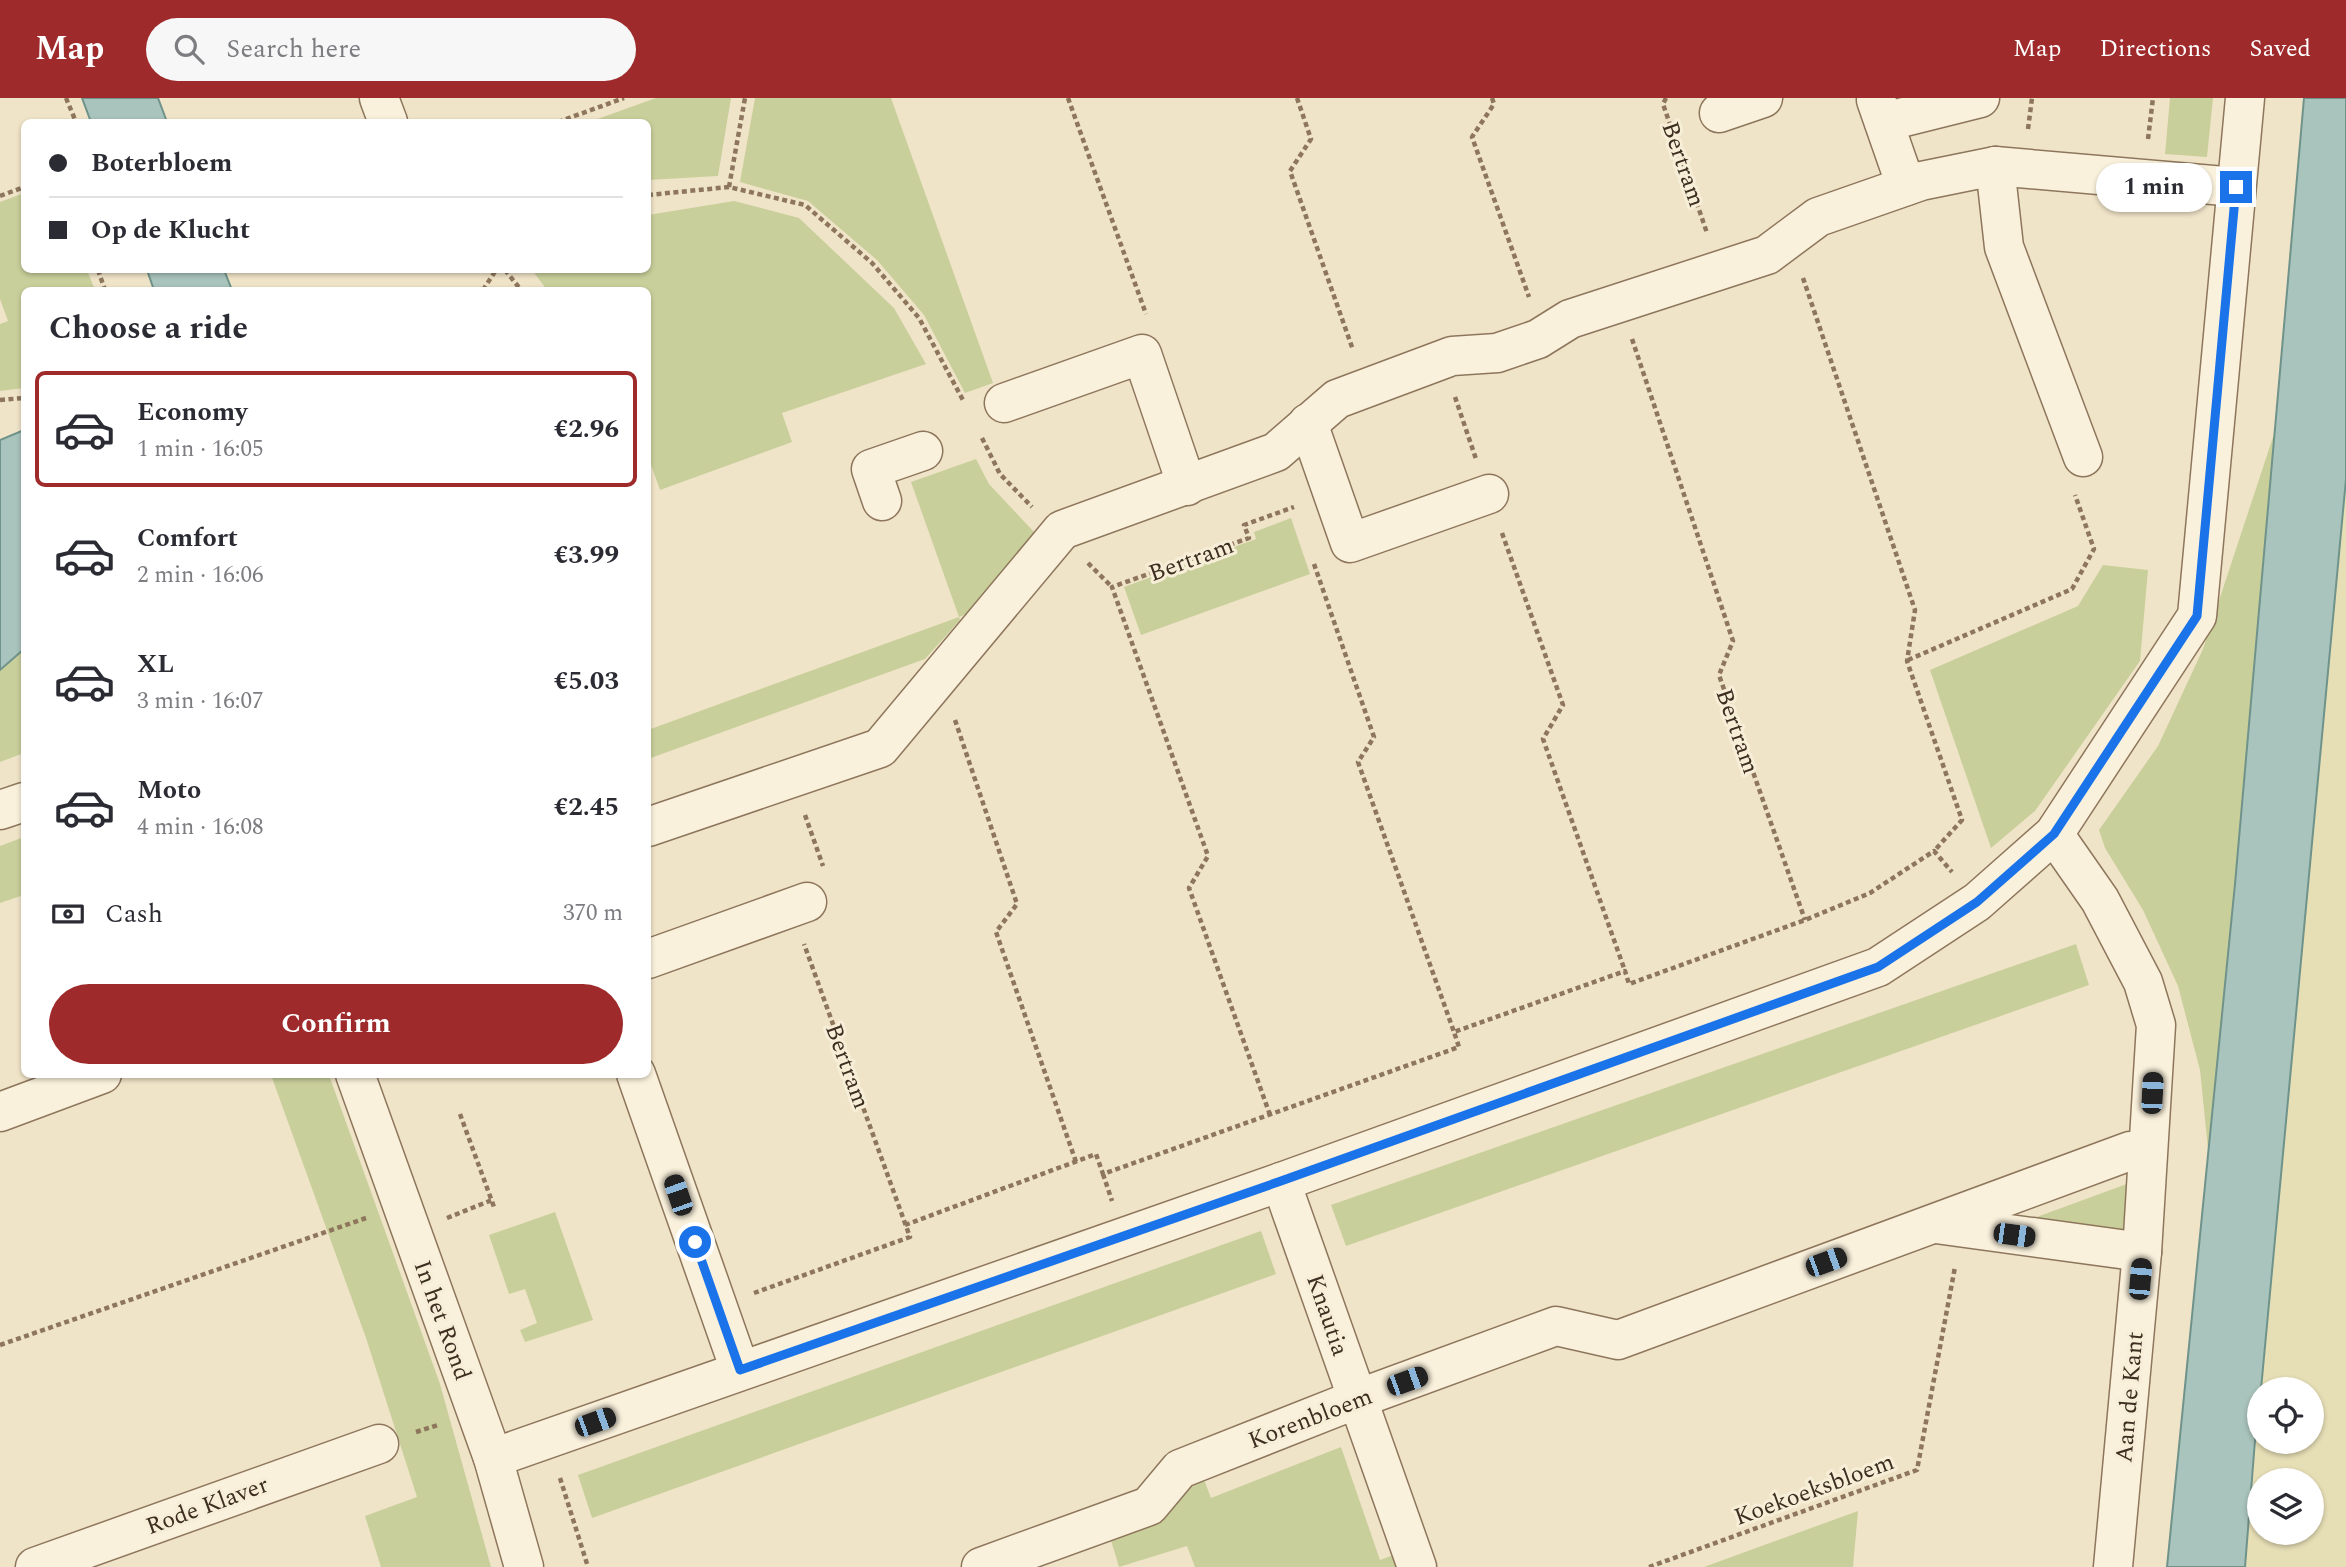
<!DOCTYPE html>
<html lang="en">
<head>
<meta charset="utf-8">
<style>
	:root { --surface:#fff; --page:#f7f7f7; --text:#2b2b33; --muted:#7c7c81; --line:#e1e1e2; --accent:#9e2a2b }
	body { margin:0; font-family:Spectral,serif; background:var(--page); color:var(--text); height:100vh; display:flex; flex-direction:column; font-size:26px; white-space:nowrap }
	* { box-sizing:border-box; margin:0 }
	p { font-size:23px; color:var(--muted) }
	.icon { flex:none; width:38px; height:38px; fill:none; stroke:currentColor; stroke-width:2; stroke-linecap:round; stroke-linejoin:round }
	.map { position:relative; flex:1; overflow:hidden }
	.panel { position:absolute; left:21px; top:189px; width:630px; height:791px; display:flex; flex-direction:column; background:var(--surface); border-radius:10px; box-shadow:0 2px 5px #0004 }
	.panel>* { flex:none }
	.hud { position:absolute; left:21px; top:21px; width:630px; height:154px; border-radius:10px; box-shadow:0 2px 5px #0004; display:grid; align-content:center; height:154px; padding:0 28px; background:var(--surface) }
	.buttons { position:absolute; left:2247px; top:1279px; display:grid; gap:14px }
	.buttons a { display:grid; place-items:center; width:77px; height:77px; border-radius:50%; background:var(--surface); box-shadow:0 2px 5px #0004; font-size:35px }
	.end { position:absolute; width:32px; height:32px; margin:-16px; border:9px solid #1a73e8; background:#fff; box-shadow:0 0 0 4px #fff }
	.from { border-radius:50% }
	.bubble { position:absolute; height:49px; border-radius:24px; background:var(--surface); box-shadow:0 2px 5px #0004; font-size:23px; font-weight:700; line-height:49px; text-align:center }
	.car { position:absolute; width:21px; height:42px; margin:-21px -10px; border-radius:9px; box-shadow:0 0 5px 2px #0007; background:linear-gradient(#222 24%,#8ab4d8 0 40%,#222 0 76%,#8ab4d8 0 86%,#222 0) }
	.hud b { display:flex; align-items:center; gap:24px; height:66px; font-size:26px }
	.hud b+b { border-top:2px solid var(--line) }
	.hud i { width:18px; height:18px; background:var(--text) }
	ul { padding:0; list-style:none }
	li { display:flex; align-items:center; gap:21px; height:116px; margin:0 14px 10px; padding:0 14px; border:4px solid transparent; border-radius:10px }
	li div { flex:1 }
	li b { display:block; font-size:26px }
	li em { font-style:normal; font-weight:700 }
	li.on { border-color:var(--accent) }
	li>.icon { width:63px; height:63px; stroke-width:1.5 }
	h2 { padding:0 28px; font-size:32px; line-height:84px }
	.pay { display:flex; align-items:center; gap:18px; height:77px; padding:0 28px; font-size:26px }
	.pay p { margin-inline-start:auto }
	.cta { display:flex; gap:14px; margin-top:auto; padding:14px 28px }
	.cta a { flex:1; height:80px; border-radius:42px; background:var(--accent); color:#fff; font-size:28px; font-weight:700; line-height:80px; text-align:center }
	header { display:flex; align-items:center; gap:42px; box-sizing:border-box; height:98px; padding:0 35px; background:var(--accent); color:#fff }
	header strong { font-size:33px }
	nav { display:flex; gap:38px; margin-inline-start:auto; font-size:24px }
	.search { width:490px; height:63px; background:var(--page); display:flex; align-items:center; gap:18px; box-sizing:border-box; padding:0 24px; border-radius:38px; color:var(--muted); font-size:26px }
	.map>svg:first-child { display:block }
	.farmland { fill:#e6deb5; fill-rule:evenodd }
	.green { fill:#c9cf9b }
	.water { fill:#a9c4bc; stroke:#6f938a; stroke-width:2 }
	.lines { fill:none; stroke-linecap:round; stroke-linejoin:round }
	.minor-casing { stroke:#8d765c; stroke-width:41 }
	.path { stroke:#8d765c; stroke-width:4.5; stroke-dasharray:5 3.5; stroke-linecap:butt }
	.minor { stroke:#faf1dc; stroke-width:38 }
	.route { stroke:#1a73e8; stroke-width:9 }
	.labels { text-anchor:middle; stroke-width:6; stroke-linejoin:round; paint-order:stroke }
	.street-label { font-size:24px; fill:#3d2e20; stroke:#f7eed8 }
</style>
</head>
<body>
<header>
<strong>Map</strong>
<div class="search"><svg class="icon" aria-label="search" viewBox="0 0 24 24"><circle cx="10" cy="10" r="6"/><path d="M15 15l6 6"/></svg>Search here</div>
<nav><a>Map</a><a>Directions</a><a>Saved</a></nav>
</header>
<div class="map">
<svg width="2346" height="1469" viewBox="0 0 2346 1469">
	<rect width="100%" height="100%" fill="#f0e4c8"/>
	<path class="farmland" d="M2346,381V1469H2245L2259,1313V1344H2312V1292L2261,1291ZM2259,1382H2312V1435H2259Z"/>
	<g class="green">
		<polygon points="656,0 731,0 718,78 648,82 648,24 589,24"/>
		<polygon points="755,0 891,0 993,285 965,295 924,217 877,162 808,103 740,84"/>
		<polygon points="2170,0 2213,0 2207,59 2165,56"/>
		<polygon points="24,95 24,172 87,172 95,192 24,192 24,290 0,293 0,226 8,223 0,201 0,104"/>
		<polygon points="734,103 799,120 894,210 926,266 782,315 792,344 660,392 648,358 648,192 547,192 532,172 648,172 648,117"/>
		<polygon points="2275,333 2235,786 2208,1051 2200,972 2178,888 2143,812 2105,750 2099,732 2158,648 2203,551"/>
		<polygon points="976,361 989,386 1034,434 967,516 959,519 960,522 925,561 648,661 648,632 959,519 911,384"/>
		<polygon points="1291,420 1310,476 1141,537 1124,489 1256,441 1254,434"/>
		<polygon points="2103,467 2148,472 2140,563 2035,713 1991,750 1930,572 2078,508"/>
		<polygon points="24,551 24,655 0,664 0,572"/>
		<polygon points="24,739 24,797 0,805 0,748"/>
		<polygon points="2076,846 2089,887 1346,1148 1331,1107"/>
		<polygon points="271,977 329,977 440,1286 491,1469 381,1469 365,1418 417,1399 366,1240"/>
		<polygon points="2143,1080 2135,1138 2015,1127"/>
		<polygon points="555,1114 593,1222 525,1244 520,1232 537,1225 525,1191 509,1196 489,1137"/>
		<polygon points="1261,1133 1276,1176 592,1420 578,1377"/>
		<polygon points="1341,1349 1380,1462 1402,1454 1407,1469 1195,1469 1187,1448 1119,1469 1110,1439 1193,1382 1203,1379 1211,1400"/>
		<polygon points="1858,1413 1853,1469 1704,1469"/>
	</g>
	<g class="water">
		<polygon points="82,0 158,0 167,24 91,24"/>
		<polygon points="2304,0 2346,0 2346,381 2261,1291 2259,1292 2245,1469 2167,1469 2235,786"/>
		<polygon points="147,172 224,172 232,192 154,192"/>
		<polygon points="24,332 24,551 0,572 0,342"/>
	</g>
	<g class="lines">
		<g class="minor-casing">
			<g id="minor">
				<polyline points="379,0 388,24"/>
				<polyline points="1876,2 1906,88"/>
				<polyline points="1719,15 1763,0"/>
				<polyline points="1884,24 1980,0"/>
				<polyline points="1995,68 2004,149 2083,359"/>
				<polyline points="1004,305 1142,256 1187,388"/>
				<polyline points="1308,325 1350,445 1489,396"/>
				<polyline points="882,403 871,371 923,353"/>
				<polyline points="0,712 24,704"/>
				<polyline points="648,729 880,650 1062,432 1276,354 1337,301 1452,258 1497,255 1538,241 1570,221 1767,157 1818,119 1921,83 1995,68 2236,89"/>
				<polyline points="2054,736 2100,802 2143,884 2156,927 2142,1154 2113,1469"/>
				<polyline points="648,861 807,804"/>
				<polyline points="355,976 493,1360 524,1469"/>
				<polyline points="636,976 740,1272"/>
				<polyline points="0,1014 102,976"/>
				<polyline points="1281,1084 1417,1469"/>
				<polyline points="1936,1126 2142,1154"/>
				<polyline points="493,1360 1281,1084 1878,869 1977,804 2054,736 2197,518 2245,0"/>
				<polyline points="35,1469 379,1346"/>
				<polyline points="981,1469 1149,1408 1180,1371 1357,1301 1556,1228 1618,1242 2130,1053"/>
			</g>
		</g>
		<g class="path">
			<polyline points="66,0 76,24"/>
			<polyline points="1068,0 1146,216"/>
			<polyline points="1297,0 1311,41 1290,73 1353,252"/>
			<polyline points="1492,0 1494,6 1472,39 1529,199"/>
			<polyline points="1666,0 1663,6 1707,135"/>
			<polyline points="558,24 624,0"/>
			<polyline points="2028,31 2032,0"/>
			<polyline points="2148,41 2153,0"/>
			<polyline points="729,89 745,0"/>
			<polyline points="648,97 729,89 805,107 872,165 919,220 964,304"/>
			<polyline points="0,98 24,89"/>
			<polyline points="98,172 105,192"/>
			<polyline points="505,172 521,192"/>
			<polyline points="1803,180 1915,512 1907,563 1962,722 1934,753"/>
			<polyline points="408,192 420,192"/>
			<polyline points="483,192 496,172"/>
			<polyline points="1632,241 1733,543 1719,577 1805,822"/>
			<polyline points="1455,299 1476,361"/>
			<polyline points="0,302 24,300"/>
			<polyline points="982,340 1000,376 1032,409"/>
			<polyline points="1502,435 1563,607 1543,641 1625,873"/>
			<polyline points="1088,465 1112,489"/>
			<polyline points="1314,466 1374,639 1358,664 1454,934"/>
			<polyline points="1908,562 2072,491 2094,451 2075,397"/>
			<polyline points="955,622 1017,806 996,834 1076,1064"/>
			<polyline points="805,717 823,768"/>
			<polyline points="460,1016 494,1109"/>
			<polyline points="1270,1017 1189,790 1208,758 1112,489 1249,440 1244,427 1294,409"/>
			<polyline points="1103,1076 1112,1103"/>
			<polyline points="447,1120 492,1102"/>
			<polyline points="905,1127 1096,1056 1103,1076 1459,949 1454,934 1625,873 1629,886 1805,822 1870,795 1934,753 1952,774"/>
			<polyline points="754,1195 910,1139 804,846"/>
			<polyline points="0,1247 366,1120"/>
			<polyline points="416,1334 438,1327"/>
			<polyline points="560,1380 588,1469"/>
			<polyline points="1649,1469 1917,1372 1955,1169"/>
		</g>
		<use href="#minor" class="minor"/>
	</g>
	<g class="lines">
		<polyline class="route" points="695,1144 740,1272 1281,1083 1878,869 1977,804 2054,736 2197,518 2236,89"/>
	</g>
	<g class="labels">
		<g class="street-label">
			<text transform="translate(1684 66) rotate(71)" y="8">Bertram</text>
			<text transform="translate(1191 461) rotate(-20)" y="8">Bertram</text>
			<text transform="translate(1738 633) rotate(71)" y="8">Bertram</text>
			<text transform="translate(848 968) rotate(70)" y="8">Bertram</text>
			<text transform="translate(1328 1217) rotate(71)" y="8">Knautia</text>
			<text transform="translate(443 1222) rotate(70)" y="8">In het Rond</text>
			<text transform="translate(2129 1299) rotate(-85)" y="8">Aan de Kant</text>
			<text transform="translate(1310 1320) rotate(-21)" y="8">Korenbloem</text>
			<text transform="translate(1814 1391) rotate(-20)" y="8">Koekoeksbloem</text>
			<text transform="translate(207 1407) rotate(-20)" y="8">Rode Klaver</text>
		</g>
	</g>
</svg>
<div class="buttons">
<a><svg class="icon" aria-label="locate" viewBox="0 0 24 24"><circle cx="12" cy="12" r="6"/><path d="M12 2v4M12 18v4M2 12h4M18 12h4"/></svg></a>
<a><svg class="icon" aria-label="layers" viewBox="0 0 24 24"><path d="M12 4l9 5-9 5-9-5zM3 14l9 5 9-5"/></svg></a>
</div>
<i class="end from" style="left:695px;top:1144px"></i>
<i class="end" style="left:2236px;top:89px"></i>
<div class="bubble" style="left:2096px;top:65px;width:116px">1 min</div>
<i class="car" style="left:2152px;top:995px;rotate:3deg"></i>
<i class="car" style="left:678px;top:1097px;rotate:341deg"></i>
<i class="car" style="left:2014px;top:1137px;rotate:98deg"></i>
<i class="car" style="left:1826px;top:1164px;rotate:70deg"></i>
<i class="car" style="left:2140px;top:1181px;rotate:5deg"></i>
<i class="car" style="left:1407px;top:1283px;rotate:70deg"></i>
<i class="car" style="left:595px;top:1324px;rotate:70deg"></i>
<div class="hud">
<b><i class="from"></i>Boterbloem</b>
<b><i></i>Op de Klucht</b>
</div>
<section class="panel">
<h2>Choose a ride</h2>
<ul>
<li class="on"><svg class="icon" aria-label="car" viewBox="0 0 24 24"><path d="M5 17H2v-5l4-1 3-4h7l3 4 3 1v5h-3M9 17h6M6 11h13"/><circle cx="7" cy="17" r="2"/><circle cx="17" cy="17" r="2"/></svg><div><b>Economy</b><p>1 min · 16:05</p></div><em>€2.96</em></li>
<li><svg class="icon" aria-label="car" viewBox="0 0 24 24"><path d="M5 17H2v-5l4-1 3-4h7l3 4 3 1v5h-3M9 17h6M6 11h13"/><circle cx="7" cy="17" r="2"/><circle cx="17" cy="17" r="2"/></svg><div><b>Comfort</b><p>2 min · 16:06</p></div><em>€3.99</em></li>
<li><svg class="icon" aria-label="car" viewBox="0 0 24 24"><path d="M5 17H2v-5l4-1 3-4h7l3 4 3 1v5h-3M9 17h6M6 11h13"/><circle cx="7" cy="17" r="2"/><circle cx="17" cy="17" r="2"/></svg><div><b>XL</b><p>3 min · 16:07</p></div><em>€5.03</em></li>
<li><svg class="icon" aria-label="car" viewBox="0 0 24 24"><path d="M5 17H2v-5l4-1 3-4h7l3 4 3 1v5h-3M9 17h6M6 11h13"/><circle cx="7" cy="17" r="2"/><circle cx="17" cy="17" r="2"/></svg><div><b>Moto</b><p>4 min · 16:08</p></div><em>€2.45</em></li>
</ul>
<div class="pay"><svg class="icon" aria-label="cash" viewBox="0 0 24 24"><path d="M3 7h18v10H3z"/><circle cx="12" cy="12" r="2"/></svg>Cash<p>370 m</p></div>
<div class="cta"><a>Confirm</a></div>
</section>
</div>
</body>
</html>
